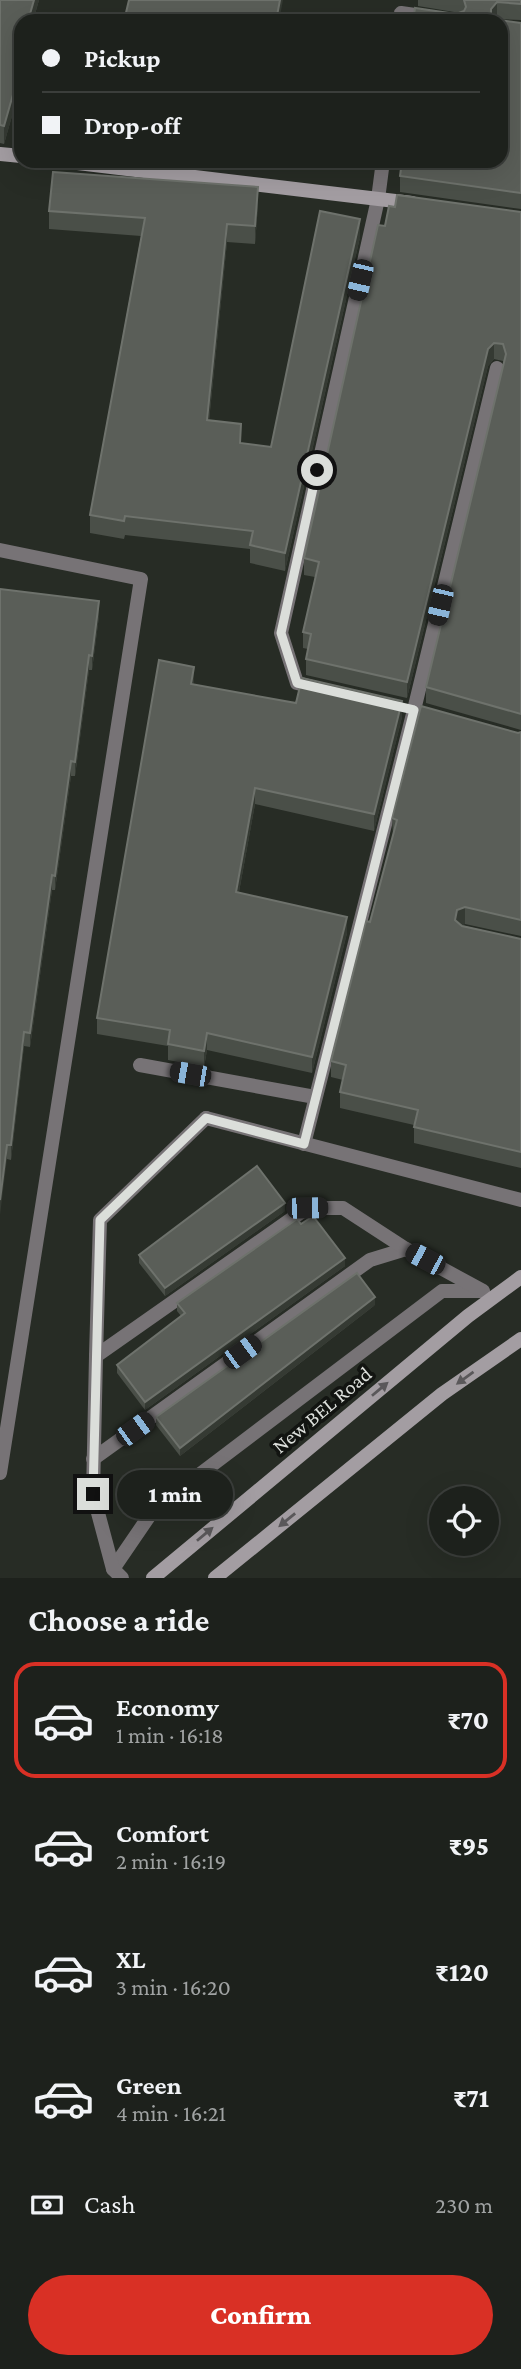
<!DOCTYPE html>
<html lang="en">
<head>
<meta charset="utf-8">
<style>
	:root { --surface:#1d211c; --page:#2a2e29; --text:#f1f3f6; --muted:#a0a3a3; --line:#3b3e3b; --accent:#d93025 }
	body { margin:0; font-family:"Crimson Pro",serif; background:var(--page); color:var(--text); height:100vh; display:flex; flex-direction:column; font-size:26px; white-space:nowrap }
	* { box-sizing:border-box; margin:0 }
	p { font-size:23px; color:var(--muted) }
	.icon { flex:none; width:38px; height:38px; fill:none; stroke:currentColor; stroke-width:2; stroke-linecap:round; stroke-linejoin:round }
	.map { position:relative; height:1578px; overflow:hidden }
	.side { display:flex; flex-direction:column; background:var(--surface); flex:1 }
	.side>* { flex:none }
	.hud { position:absolute; left:14px; top:14px; width:494px; height:154px; border-radius:21px; box-shadow:0 7px 28px #0002,0 0 0 2px var(--line); display:grid; align-content:center; height:154px; padding:0 28px; background:var(--surface) }
	.buttons { position:absolute; left:429px; top:1486px; display:grid; gap:14px }
	.buttons a { display:grid; place-items:center; width:70px; height:70px; border-radius:50%; background:var(--surface); box-shadow:0 7px 28px #0002,0 0 0 2px var(--line); font-size:35px }
	.end { position:absolute; width:32px; height:32px; margin:-16px; border:9px solid #dbdeda; background:#111; box-shadow:0 0 0 4px #111 }
	.from { border-radius:50% }
	.bubble { position:absolute; height:49px; border-radius:24px; background:var(--surface); box-shadow:0 7px 28px #0002,0 0 0 2px var(--line); font-size:23px; font-weight:800; line-height:49px; text-align:center }
	.car { position:absolute; width:21px; height:42px; margin:-21px -10px; border-radius:9px; box-shadow:0 0 5px 2px #0007; background:linear-gradient(#222 24%,#8ab4d8 0 40%,#222 0 76%,#8ab4d8 0 86%,#222 0) }
	.hud b { display:flex; align-items:center; gap:24px; height:66px; font-size:26px }
	.hud b+b { border-top:2px solid var(--line) }
	.hud i { width:18px; height:18px; background:var(--text) }
	ul { padding:0; list-style:none }
	li { display:flex; align-items:center; gap:21px; height:116px; margin:0 14px 10px; padding:0 14px; border:4px solid transparent; border-radius:21px }
	li div { flex:1 }
	li b { display:block; font-size:26px }
	li em { font-style:normal; font-weight:800 }
	li.selected { border-color:var(--accent) }
	li>.icon { width:63px; height:63px; stroke-width:1.5 }
	h2 { padding:0 28px; font-size:32px; line-height:84px }
	.pay { display:flex; align-items:center; gap:18px; height:77px; padding:0 28px; font-size:26px }
	.pay p { margin-inline-start:auto }
	.cta { display:flex; gap:14px; margin-top:auto; padding:14px 28px }
	.cta a { flex:1; height:80px; border-radius:42px; background:var(--accent); color:#fff; font-size:28px; font-weight:800; line-height:80px; text-align:center }
	.map>svg:first-child { display:block }
	.lines { fill:none; stroke-linecap:round; stroke-linejoin:round }
	.lane { stroke:#777376; stroke-width:14 }
	.street { stroke:#777376; stroke-width:14 }
	.secondary { stroke:#a39da2; stroke-width:14 }
	.wall { fill:#4a4f48 }
	.shaded-wall { fill:#353a33 }
	.building { fill:#5a5e58; stroke:#6e726c; stroke-width:2 }
	.oneway { fill:#5a585a }
	.route { stroke:#dbdeda; stroke-width:9 }
	.labels { text-anchor:middle; stroke-width:7; stroke-linejoin:round; paint-order:stroke }
	.street-label { font-size:21px; fill:#dbdeda; stroke:#121411 }
</style>
</head>
<body>
<div class="map">
<svg width="521" height="1578" viewBox="0 0 521 1578">
	<rect width="100%" height="100%" fill="#272c25"/>
	<g class="lines">
		<g class="lane">
			<polyline points="96,1356 100,1220 206,1118"/>
			<polyline points="93,1459 370,1260 406,1249"/>
			<polyline points="113,1569 154,1509 442,1291 482,1291"/>
			<polyline points="122,1578 113,1569 93,1494 96,1356 307,1208 343,1208 406,1249 483,1291"/>
		</g>
		<g class="street">
			<polyline points="401,13 457,21"/>
			<polyline points="0,550 141,579 0,1473"/>
			<polyline points="316,688 297,683 281,633 378,199 383,161"/>
			<polyline points="140,1065 315,1097"/>
			<polyline points="206,1118 521,1200"/>
			<polyline points="304,1144 414,710 497,368"/>
		</g>
		<g class="secondary">
			<polyline points="0,154 21,156"/>
			<polyline points="61,161 412,203"/>
			<polyline points="153,1578 468,1316 521,1277"/>
			<polyline points="215,1578 442,1394 521,1339"/>
		</g>
	</g>
	<g class="wall">
		<polygon points="0,0 39,0 33,21 21,21 21,63 17,77 18,95 4,144 0,143"/>
		<polygon points="418,0 521,0 521,20 496,19 499,20 521,23 521,209 400,192 400,176 460,13 418,6"/>
		<polygon points="258,205 255,244 227,242 209,421 241,443 271,447 360,237 285,571 250,563 250,549 125,535 124,539 90,533 90,515 141,236 49,229 49,211"/>
		<polygon points="395,207 521,212 521,730 426,703 426,687 504,363 503,361 494,359 488,366 407,698 306,675 306,659 308,649 303,648 303,632 315,577 304,575 304,558 385,226"/>
		<polygon points="0,589 99,616 92,670 89,670 75,776 71,776 55,890 52,890 30,1047 24,1046 11,1160 7,1159"/>
		<polygon points="296,703 402,717 374,831 255,804 239,892 347,933 312,1073 207,1050 204,1067 168,1060 168,1046 97,1034 97,1018"/>
		<polygon points="521,732 521,936 465,924 461,925 521,939 521,1168 414,1143 414,1125 340,1108 340,1092 343,1080 331,1077 331,1061 393,835 392,818 518,733"/>
		<polygon points="285,1211 165,1296 139,1263 139,1255"/>
		<polygon points="301,1224 345,1266 145,1410 117,1373 117,1365 181,1316 177,1311 177,1303"/>
		<polygon points="375,1305 180,1456 156,1425 156,1417"/>
	</g>
	<g class="shaded-wall">
		<polygon points="34,0 39,0 33,21 28,21"/>
		<polygon points="280,0 283,0 279,21 276,21"/>
		<polygon points="497,2 497,18 494,21 491,21 491,9"/>
		<polygon points="21,45 21,63 13,94 13,75"/>
		<polygon points="18,77 18,95 4,144 4,126"/>
		<polygon points="258,187 258,205 255,244 255,226"/>
		<polygon points="360,219 360,237 285,571 285,553"/>
		<polygon points="227,224 227,242 207,439 207,420"/>
		<polygon points="494,343 494,359 488,366 407,698 407,682 488,349"/>
		<polygon points="99,601 99,616 92,670 92,656"/>
		<polygon points="89,655 89,670 75,776 75,762"/>
		<polygon points="194,667 194,683 191,700 191,684"/>
		<polygon points="402,701 402,717 374,831 374,814"/>
		<polygon points="71,761 71,776 55,890 55,876"/>
		<polygon points="255,788 255,804 236,908 236,892"/>
		<polygon points="52,875 52,890 30,1047 30,1033"/>
		<polygon points="465,907 465,924 457,926 455,920 457,910"/>
		<polygon points="347,917 347,933 312,1073 312,1057"/>
		<polygon points="24,1032 24,1046 11,1160 11,1145"/>
		<polygon points="207,1033 207,1050 204,1067 204,1051"/>
		<polygon points="7,1145 7,1159 0,1215 0,1200"/>
		<polygon points="285,1203 285,1211 165,1296 165,1288"/>
		<polygon points="345,1258 345,1266 145,1410 145,1402"/>
		<polygon points="375,1297 375,1305 180,1456 180,1448"/>
	</g>
	<g class="building">
		<polygon points="0,0 34,0 28,21 21,21 21,45 13,75 18,77 4,126 0,125"/>
		<polygon points="129,0 280,0 276,21 124,21"/>
		<polygon points="464,0 521,0 521,4 497,2 491,9 491,15 499,20 521,23 521,193 400,176 402,161 500,161 500,21 413,21 415,8 456,14 464,11 466,7"/>
		<polygon points="53,172 258,187 255,226 227,224 207,420 241,424 240,443 271,447 320,211 360,219 285,553 250,545 253,531 125,516 124,521 90,515 145,218 49,211"/>
		<polygon points="397,195 521,212 521,714 426,687 506,354 503,344 494,343 488,349 407,682 306,659 311,634 303,632 319,562 304,558 378,225 385,226 389,206 395,207"/>
		<polygon points="0,589 99,601 92,656 89,655 75,762 71,761 55,876 52,875 30,1033 24,1032 11,1145 7,1145 0,1200"/>
		<polygon points="159,660 194,667 191,684 296,703 302,678 402,701 374,814 255,788 236,892 347,917 312,1057 207,1033 204,1051 168,1044 170,1030 97,1018"/>
		<polygon points="421,706 518,733 521,732 521,920 465,907 457,910 455,920 462,926 521,939 521,1152 414,1127 418,1110 340,1092 346,1065 331,1061 366,921 370,922 397,820 392,818"/>
		<polygon points="257,1166 285,1203 165,1288 139,1255"/>
		<polygon points="313,1216 345,1258 145,1402 117,1365 185,1313 177,1303 297,1219 301,1224"/>
		<polygon points="357,1273 375,1297 180,1448 156,1417"/>
	</g>
	<defs><path id="oneway-solid" d="M-6-.8H1V-3.2L6.5 0L1 3.2V.8H-6Z" transform="scale(1.75)"/></defs>
	<g class="oneway">
		<use href="#oneway-solid" transform="translate(465 1378) rotate(144)"/>
		<use href="#oneway-solid" transform="translate(380 1389) rotate(-40)"/>
		<use href="#oneway-solid" transform="translate(287 1520) rotate(141)"/>
		<use href="#oneway-solid" transform="translate(205 1534) rotate(-40)"/>
	</g>
	<g class="lines">
		<polyline class="route" points="93,1494 100,1220 206,1118 304,1144 414,710 297,683 281,633 317,470"/>
	</g>
	<g class="labels">
		<g class="street-label">
			<text transform="translate(322 1410) rotate(-40)" y="7">New BEL Road</text>
		</g>
	</g>
</svg>
<div class="buttons">
<a><svg class="icon" aria-label="locate" viewBox="0 0 24 24"><circle cx="12" cy="12" r="6"/><path d="M12 2v4M12 18v4M2 12h4M18 12h4"/></svg></a>
</div>
<i class="end from" style="left:317px;top:470px"></i>
<i class="end" style="left:93px;top:1494px"></i>
<div class="bubble" style="left:117px;top:1470px;width:116px">1 min</div>
<i class="car" style="left:360px;top:280px;rotate:193deg"></i>
<i class="car" style="left:440px;top:605px;rotate:193deg"></i>
<i class="car" style="left:190px;top:1074px;rotate:280deg"></i>
<i class="car" style="left:307px;top:1208px;rotate:89deg"></i>
<i class="car" style="left:425px;top:1259px;rotate:298deg"></i>
<i class="car" style="left:242px;top:1352px;rotate:54deg"></i>
<i class="car" style="left:135px;top:1429px;rotate:54deg"></i>
<div class="hud">
<b><i class="from"></i>Pickup</b>
<b><i></i>Drop-off</b>
</div>
</div>
<section class="side">
<h2>Choose a ride</h2>
<ul>
<li class="selected"><svg class="icon" aria-label="car" viewBox="0 0 24 24"><path d="M5 17H2v-5l4-1 3-4h7l3 4 3 1v5h-3M9 17h6M6 11h13"/><circle cx="7" cy="17" r="2"/><circle cx="17" cy="17" r="2"/></svg><div><b>Economy</b><p>1 min · 16:18</p></div><em>₹70</em></li>
<li><svg class="icon" aria-label="car" viewBox="0 0 24 24"><path d="M5 17H2v-5l4-1 3-4h7l3 4 3 1v5h-3M9 17h6M6 11h13"/><circle cx="7" cy="17" r="2"/><circle cx="17" cy="17" r="2"/></svg><div><b>Comfort</b><p>2 min · 16:19</p></div><em>₹95</em></li>
<li><svg class="icon" aria-label="car" viewBox="0 0 24 24"><path d="M5 17H2v-5l4-1 3-4h7l3 4 3 1v5h-3M9 17h6M6 11h13"/><circle cx="7" cy="17" r="2"/><circle cx="17" cy="17" r="2"/></svg><div><b>XL</b><p>3 min · 16:20</p></div><em>₹120</em></li>
<li><svg class="icon" aria-label="car" viewBox="0 0 24 24"><path d="M5 17H2v-5l4-1 3-4h7l3 4 3 1v5h-3M9 17h6M6 11h13"/><circle cx="7" cy="17" r="2"/><circle cx="17" cy="17" r="2"/></svg><div><b>Green</b><p>4 min · 16:21</p></div><em>₹71</em></li>
</ul>
<div class="pay"><svg class="icon" aria-label="cash" viewBox="0 0 24 24"><path d="M3 7h18v10H3z"/><circle cx="12" cy="12" r="2"/></svg>Cash<p>230 m</p></div>
<div class="cta"><a>Confirm</a></div>
</section>
</body>
</html>
